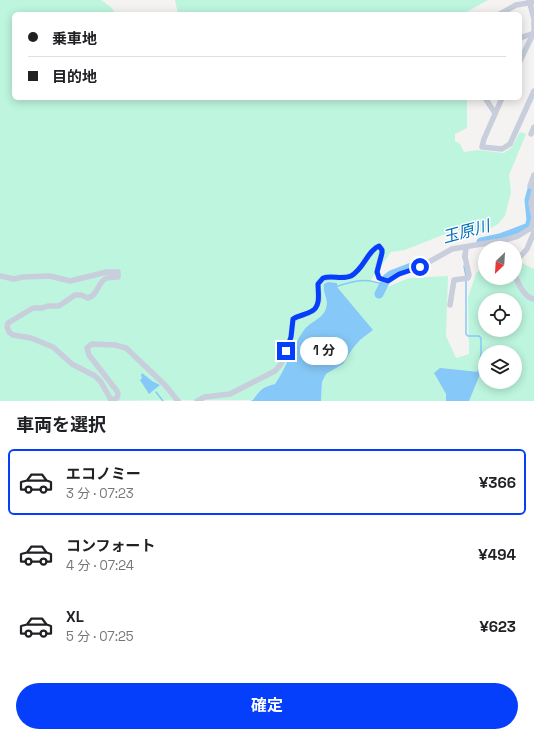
<!DOCTYPE html>
<html lang="ja">
<head>
<meta charset="utf-8">
<style>
	:root { --surface:#fff; --page:#f6f6f6; --text:#202124; --muted:#757577; --line:#e0e0e0; --accent:#053ffc }
	body { margin:0; font-family:"Space Grotesk","Noto Sans JP",sans-serif; background:var(--page); color:var(--text); height:100vh; display:flex; flex-direction:column; font-size:15px; white-space:nowrap }
	* { box-sizing:border-box; margin:0 }
	p { font-size:13px; color:var(--muted) }
	.icon { flex:none; width:22px; height:22px; fill:none; stroke:currentColor; stroke-width:2; stroke-linecap:round; stroke-linejoin:round }
	.map { position:relative; height:401px; overflow:hidden }
	.sheet { display:flex; flex-direction:column; background:var(--surface); flex:1 }
	.sheet>* { flex:none }
	.guide { position:absolute; left:12px; top:12px; width:510px; height:88px; border-radius:6px; box-shadow:0 2px 10px #0003; display:grid; align-content:center; height:88px; padding:0 16px; background:var(--surface) }
	.needle { width:26px; rotate:205deg }
	.buttons { position:absolute; left:478px; top:241px; display:grid; gap:8px }
	.buttons a { display:grid; place-items:center; width:44px; height:44px; border-radius:50%; background:var(--surface); box-shadow:0 2px 10px #0003; font-size:20px }
	.end { position:absolute; width:18px; height:18px; margin:-9px; border:5px solid #053ffc; background:#fff; box-shadow:0 0 0 2px #fff }
	.from { border-radius:50% }
	.bubble { position:absolute; height:28px; border-radius:14px; background:var(--surface); box-shadow:0 2px 10px #0003; font-size:13px; font-weight:700; line-height:28px; text-align:center }
	.guide b { display:flex; align-items:center; gap:14px; height:38px; font-size:15px }
	.guide b+b { border-top:1px solid var(--line) }
	.guide i { width:10px; height:10px; background:var(--text) }
	ul { padding:0; list-style:none }
	li { display:flex; align-items:center; gap:12px; height:66px; margin:0 8px 6px; padding:0 8px; border:2px solid transparent; border-radius:6px }
	li div { flex:1 }
	li b { display:block; font-size:15px }
	li em { font-style:normal; font-weight:700 }
	li.current { border-color:var(--accent) }
	li>.icon { width:36px; height:36px; stroke-width:1.5 }
	h2 { padding:0 16px; font-size:18px; line-height:48px }
	.action { display:flex; gap:8px; margin-top:auto; padding:8px 16px }
	.action a { flex:1; height:46px; border-radius:24px; background:var(--accent); color:#fff; font-size:16px; font-weight:700; line-height:46px; text-align:center }
	.map>svg:first-child { display:block }
	.green { fill:#bdf5de; fill-rule:evenodd }
	.water { fill:#86c8f7 }
	.lines { fill:none; stroke-linecap:round; stroke-linejoin:round }
	.stream { stroke:#86c8f7; stroke-width:1.5 }
	.river { stroke:#86c8f7; stroke-width:9 }
	.minor { stroke:#c8cedb; stroke-width:5.5 }
	.route { stroke:#053ffc; stroke-width:5 }
	.labels { text-anchor:middle; stroke-width:3; stroke-linejoin:round; paint-order:stroke }
	.water-label { font-size:16px; font-style:italic; fill:#006fbd; stroke:#fff }
</style>
</head>
<body>
<div class="map">
<svg width="534" height="401" viewBox="0 0 534 401">
	<rect width="100%" height="100%" fill="#f5f3f2"/>
	<g class="green">
		<path d="M0,0H101L111,7L116,14H14V98H467V128L455,134V141L460,144L464,152L478,150L504,153L512,147L520,132L526,134L509,175L511,192L505,216L498,224L484,232L469,230H455L405,250L391,252L371,280L385,288L409,278L448,276L446,336L456,358L469,354L468,298L476,273L485,266V278H515V260L534,269V401H469L472,392L434,373L446,394V401H321L322,382L326,374L343,364L352,348L360,340L373,330L336,287L337,283L323,287C327,296 327,302 325,311L278,381C273,386 269,384 263,388C258,391 256,396 253,400L0,401ZM485,300H515V330H485ZM485,352H515V382H485Z"/>
		<polygon points="175,0 488,0 463,14 178,14"/>
	</g>
	<g class="water">
		<path d="M328,282L337,283V287L373,330L360,340L353,348L343,364L326,374L322,382L321,401H250L253,400C260,390 262,387 275,384C287,368 292,346 304,330C310,322 320,320 325,311C330,299 322,293 324,284Z"/>
		<polygon points="440,368 479,372 480,374 469,401 446,401 446,394 434,373"/>
		<polygon points="142,373 152,381 160,385 149,394 140,380 142,378 141,375"/>
	</g>
	<g class="lines">
		<g class="stream">
			<polyline points="463,258 464,250"/>
			<polyline points="464,266 466,276"/>
			<polyline points="466,280 466,334 468,336 479,336 481,338 481,353 478,373"/>
			<path d="M335,287C353,281 365,277 384,285"/>
			<polyline points="156,392 163,401"/>
		</g>
		<g class="river">
			<polyline points="481,242 500,238 529,227 531,220 529,200 534,182"/>
			<polyline points="379,294 387,278 391,275 422,263"/>
		</g>
		<g class="minor">
			<polyline points="500,14 516,5 534,2"/>
			<polyline points="520,38 534,33"/>
			<polyline points="520,61 534,32 534,19 529,0"/>
			<polyline points="485,98 495,113"/>
			<polyline points="502,98 484,139 482,147 502,149 510,144 534,91"/>
			<polyline points="531,134 534,127"/>
			<polyline points="534,175 530,186 534,187"/>
			<polyline points="534,191 531,203 534,219"/>
			<polyline points="515,268 519,258 527,249 534,232"/>
			<path d="M515,275C518,283 524,298 534,299"/>
			<path d="M0,276L14,279L23,277L50,276L70,281L107,272H118V277C113,277 108,277 105,279C97,284 98,295 88,298L81,295H75L59,306H48L42,308H33L8,323L7,327L9,332L13,335L31,338L53,347L72,364L95,376L101,382L111,400L117,398L118,394L117,391L89,355L87,348L92,344L115,345L126,348L165,385L178,401"/>
			<polyline points="450,305 454,280 468,278 469,275 465,257 466,247"/>
			<path d="M197,401L205,397L230,394L275,371L281,364L291,337L293,319L313,311L315,309L319,300L318,284L319,282C328,273 341,281 352,275C363,269 367,255 376,247L379,246L382,249C382,259 374,269 379,278L388,281L399,274L420,267L452,249L505,240L518,236L531,228L534,218"/>
		</g>
	</g>
	<g class="lines">
		<path class="route" d="M286,351L291,337L293,319C299,315 306,315 312,311C321,306 318,293 318,284L323,278C332,275 342,280 351,276C364,269 367,251 379,246L382,250V253L377,272L379,278L388,281L399,274L420,267"/>
	</g>
	<g class="labels">
		<g class="water-label">
			<text transform="translate(466 231) rotate(-15)" y="6">玉原川</text>
		</g>
	</g>
</svg>
<div class="buttons">
<a><svg class="needle" viewBox="-14 -14 28 28"><path d="M0-13l5 13h-10z" fill="#e53935"/><path d="M0 13l5-13h-10z" fill="#757577"/></svg></a>
<a><svg class="icon" aria-label="locate" viewBox="0 0 24 24"><circle cx="12" cy="12" r="6"/><path d="M12 2v4M12 18v4M2 12h4M18 12h4"/></svg></a>
<a><svg class="icon" aria-label="layers" viewBox="0 0 24 24"><path d="M12 4l9 5-9 5-9-5zM3 14l9 5 9-5"/></svg></a>
</div>
<i class="end from" style="left:420px;top:267px"></i>
<i class="end" style="left:286px;top:351px"></i>
<div class="bubble" style="left:300px;top:337px;width:48px">1 分</div>
<div class="guide">
<b><i class="from"></i>乗車地</b>
<b><i></i>目的地</b>
</div>
</div>
<section class="sheet">
<h2>車両を選択</h2>
<ul>
<li class="current"><svg class="icon" aria-label="car" viewBox="0 0 24 24"><path d="M5 17H2v-5l4-1 3-4h7l3 4 3 1v5h-3M9 17h6M6 11h13"/><circle cx="7" cy="17" r="2"/><circle cx="17" cy="17" r="2"/></svg><div><b>エコノミー</b><p>3 分 · 07:23</p></div><em>¥366</em></li>
<li><svg class="icon" aria-label="car" viewBox="0 0 24 24"><path d="M5 17H2v-5l4-1 3-4h7l3 4 3 1v5h-3M9 17h6M6 11h13"/><circle cx="7" cy="17" r="2"/><circle cx="17" cy="17" r="2"/></svg><div><b>コンフォート</b><p>4 分 · 07:24</p></div><em>¥494</em></li>
<li><svg class="icon" aria-label="car" viewBox="0 0 24 24"><path d="M5 17H2v-5l4-1 3-4h7l3 4 3 1v5h-3M9 17h6M6 11h13"/><circle cx="7" cy="17" r="2"/><circle cx="17" cy="17" r="2"/></svg><div><b>XL</b><p>5 分 · 07:25</p></div><em>¥623</em></li>
</ul>
<div class="action"><a>確定</a></div>
</section>
</body>
</html>
